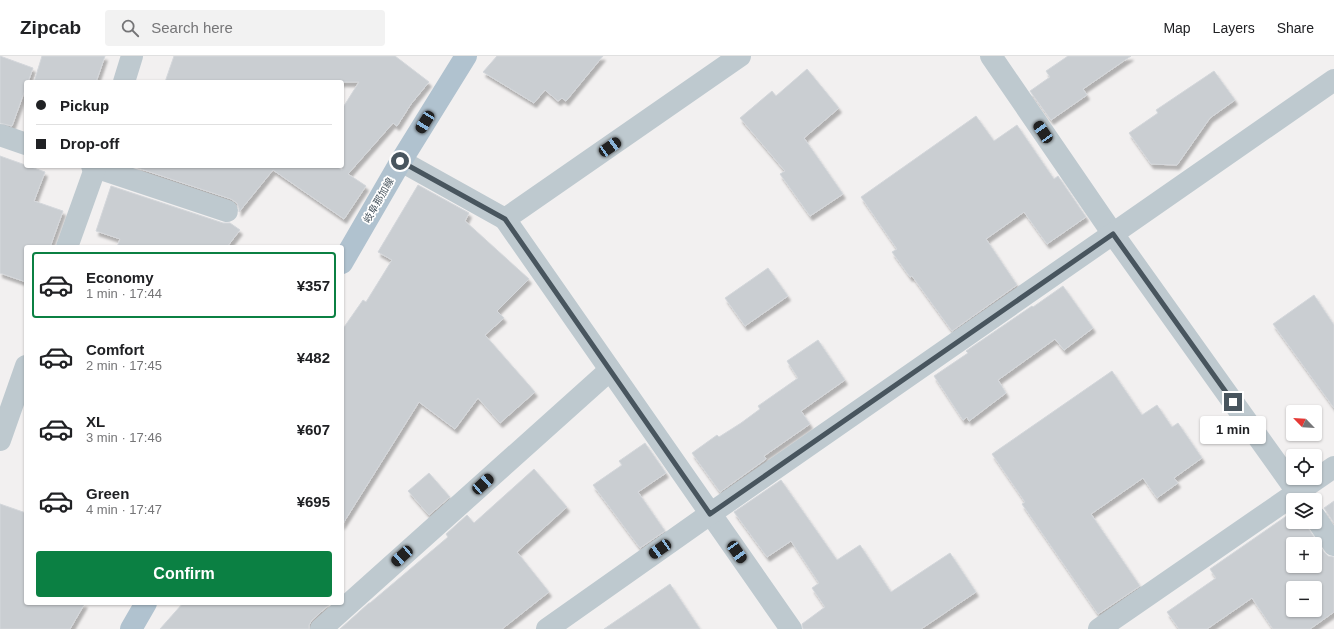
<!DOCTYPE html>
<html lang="en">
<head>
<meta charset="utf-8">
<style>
	:root { --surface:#fff; --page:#f2f2f2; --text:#202124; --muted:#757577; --line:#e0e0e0; --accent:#0b8043 }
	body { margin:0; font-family:Helvetica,"Noto Sans JP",sans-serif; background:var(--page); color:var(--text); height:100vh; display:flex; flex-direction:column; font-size:15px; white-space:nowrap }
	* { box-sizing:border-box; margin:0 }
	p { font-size:13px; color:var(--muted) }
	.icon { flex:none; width:22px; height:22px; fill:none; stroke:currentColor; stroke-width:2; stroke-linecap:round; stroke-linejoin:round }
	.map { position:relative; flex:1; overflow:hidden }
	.details { position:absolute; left:24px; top:189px; width:320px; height:360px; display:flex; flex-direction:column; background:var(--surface); border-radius:4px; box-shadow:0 1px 3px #0004 }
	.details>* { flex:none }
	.guide { position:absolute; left:24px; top:24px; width:320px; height:88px; border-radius:4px; box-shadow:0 1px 3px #0004; display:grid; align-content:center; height:88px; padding:0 12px; background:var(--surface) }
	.needle { width:26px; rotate:295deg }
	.controls { position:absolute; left:1286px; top:349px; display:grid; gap:8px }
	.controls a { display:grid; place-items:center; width:36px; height:36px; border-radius:4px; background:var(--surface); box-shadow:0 1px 3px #0004; font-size:20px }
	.end { position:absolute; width:18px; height:18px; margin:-9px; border:5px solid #48555e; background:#fff; box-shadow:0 0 0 2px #fff }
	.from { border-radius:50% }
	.bubble { position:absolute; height:28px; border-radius:4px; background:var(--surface); box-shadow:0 1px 3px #0004; font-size:13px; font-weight:600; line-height:28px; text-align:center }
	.car { position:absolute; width:12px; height:24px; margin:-12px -6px; border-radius:5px; box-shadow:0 0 3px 1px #0007; background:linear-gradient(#222 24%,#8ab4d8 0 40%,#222 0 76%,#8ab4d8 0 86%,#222 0) }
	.guide b { display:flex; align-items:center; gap:14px; height:38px; font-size:15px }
	.guide b+b { border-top:1px solid var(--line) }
	.guide i { width:10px; height:10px; background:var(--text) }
	ul { padding:7px 0 0; list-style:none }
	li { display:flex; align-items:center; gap:12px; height:66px; margin:0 8px 6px; padding:0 4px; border:2px solid transparent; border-radius:4px }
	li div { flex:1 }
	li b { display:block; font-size:15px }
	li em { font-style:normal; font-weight:600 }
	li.current { border-color:var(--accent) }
	li>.icon { width:36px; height:36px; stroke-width:1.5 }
	.primary-button { display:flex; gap:8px; margin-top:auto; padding:8px 12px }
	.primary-button a { flex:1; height:46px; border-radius:4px; background:var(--accent); color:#fff; font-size:16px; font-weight:600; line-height:46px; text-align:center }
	header { display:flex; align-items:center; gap:24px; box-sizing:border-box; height:56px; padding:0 20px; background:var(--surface); border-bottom:1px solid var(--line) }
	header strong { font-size:19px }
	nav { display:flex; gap:22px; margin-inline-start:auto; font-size:14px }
	.search { width:280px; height:36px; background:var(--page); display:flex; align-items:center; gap:10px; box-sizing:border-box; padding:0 14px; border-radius:4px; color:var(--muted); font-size:15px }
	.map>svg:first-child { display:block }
	.building { fill:#caced2; stroke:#d4d7db; fill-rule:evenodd; filter:url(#shadow) }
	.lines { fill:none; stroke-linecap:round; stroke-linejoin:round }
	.minor { stroke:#bec9cf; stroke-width:22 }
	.major { stroke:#b0c2cf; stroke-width:22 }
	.route { stroke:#48555e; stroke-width:5 }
	.labels { text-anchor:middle; stroke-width:3.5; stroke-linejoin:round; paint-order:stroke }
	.street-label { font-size:10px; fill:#48555e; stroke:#fff }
</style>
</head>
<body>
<header>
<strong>Zipcab</strong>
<div class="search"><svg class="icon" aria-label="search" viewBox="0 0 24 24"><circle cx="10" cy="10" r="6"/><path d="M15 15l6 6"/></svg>Search here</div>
<nav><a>Map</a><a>Layers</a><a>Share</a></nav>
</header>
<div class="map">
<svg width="1334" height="573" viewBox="0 0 1334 573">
	<defs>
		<filter id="shadow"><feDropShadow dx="2.5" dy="4.5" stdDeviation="1" flood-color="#0004"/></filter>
	</defs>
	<rect width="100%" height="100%" fill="#f2f0f0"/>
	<g class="building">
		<polygon points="0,0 33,12 28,26 26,26 26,31 12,70 0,67"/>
		<polygon points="42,0 105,0 96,26 34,26"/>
		<polygon points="174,0 395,0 429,26 411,48 397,70 393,67 348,118 366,130 344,163 273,114 239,156 239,152 237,147 231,143 132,110 336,110 342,114 342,53 359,26 165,26"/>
		<polygon points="497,0 603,0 566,45 562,42 558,45 545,34 534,47 483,16"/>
		<polygon points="1068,0 1131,0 1083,33 1087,39 1051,64 1030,35 1050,21 1046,15"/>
		<polygon points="807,13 839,52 804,82 843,138 810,160 780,118 785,115 740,62 772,35 776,40"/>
		<polygon points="1214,15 1235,44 1210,62 1177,109 1151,108 1129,77 1158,57 1156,54"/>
		<polygon points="976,60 994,85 1017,69 1054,123 1058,120 1086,161 1047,188 1024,156 986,183 1017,229 952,275 912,220 910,221 892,196 897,193 861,141"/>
		<polygon points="0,100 45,116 34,145 63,155 50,191 26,191 26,226 0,217"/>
		<polygon points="418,129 469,157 465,165 529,223 497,255 504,262 485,279 535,336 500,367 478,342 455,373 419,346 342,469 342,274 363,244 366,246 392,204 378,196"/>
		<polygon points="111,130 223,167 230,167 240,174 227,191 117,191 120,183 96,175"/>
		<polygon points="768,212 788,240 745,270 725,242"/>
		<polygon points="1063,230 1093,272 1064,294 1055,283 998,324 1006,337 969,365 967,361 963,364 934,320 968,297 966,295 1032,250 1033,251"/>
		<polygon points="1314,239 1334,269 1334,352 1273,268"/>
		<polygon points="818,284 845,324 801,355 810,368 764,400 766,403 720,436 692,397 717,379 719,381 741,367 760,353 758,350 798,322 787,305"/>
		<polygon points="1112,315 1142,359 1157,349 1172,371 1178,367 1202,402 1174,422 1178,427 1157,442 1143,422 1091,458 1140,530 1098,558 1022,448 1025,446 992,398"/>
		<polygon points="645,387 666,417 638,436 665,475 640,492 593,429 622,409 619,405"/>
		<polygon points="534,413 567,451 517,496 549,536 502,573 340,573 369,547 370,547 448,481 446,478 467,459 474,467"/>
		<polygon points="429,417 450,441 429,459 408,435"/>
		<polygon points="781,424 837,504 860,489 891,536 950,497 976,536 921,573 803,573 802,568 825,551 812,532 819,527 791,485 767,501 734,456"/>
		<polygon points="1334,445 1334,467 1324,452"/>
		<polygon points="0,448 26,457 26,547 85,547 70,573 0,573"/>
		<path d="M1288,459L1296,471L1304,466L1324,496L1328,500L1334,501V556L1310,573H1273L1252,542L1207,573H1179L1167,556L1216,522L1210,513ZM1293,488H1315V510H1293ZM1293,532H1315V554H1293Z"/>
		<polygon points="670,528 700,573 604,573"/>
		<polygon points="183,547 331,547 312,564 309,569 309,573 160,573"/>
	</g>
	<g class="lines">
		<g class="minor">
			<polyline points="991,0 1113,178 1303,444"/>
			<polyline points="124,26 132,0"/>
			<polyline points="0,79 26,88"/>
			<polyline points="401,105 505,163 791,573"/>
			<polyline points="92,110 227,155"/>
			<polyline points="505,163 740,0"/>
			<polyline points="67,191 96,110"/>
			<polyline points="0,384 26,310"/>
			<polyline points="1315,461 1334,489"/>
			<polyline points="321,573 610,314"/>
			<polyline points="547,573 710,458 1334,24"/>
			<polyline points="1099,573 1334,411"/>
		</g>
		<g class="major">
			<polyline points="342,207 401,105 466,0"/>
			<polyline points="131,573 146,547"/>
		</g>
	</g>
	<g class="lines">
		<polyline class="route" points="400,105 505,163 710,458 1113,178 1233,346"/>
	</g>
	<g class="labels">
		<g class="street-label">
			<text transform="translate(378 144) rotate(-60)" y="4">岐阜那加線</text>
		</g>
	</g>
</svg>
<div class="controls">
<a><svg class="needle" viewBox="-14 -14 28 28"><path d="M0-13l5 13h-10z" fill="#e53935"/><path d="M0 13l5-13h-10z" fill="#757577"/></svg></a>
<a><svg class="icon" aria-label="locate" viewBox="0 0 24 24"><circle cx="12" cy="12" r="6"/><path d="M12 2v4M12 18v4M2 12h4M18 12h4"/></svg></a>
<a><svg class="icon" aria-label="layers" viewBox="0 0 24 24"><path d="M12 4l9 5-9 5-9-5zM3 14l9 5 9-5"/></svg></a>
<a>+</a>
<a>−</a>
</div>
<i class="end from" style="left:400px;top:105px"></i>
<i class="end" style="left:1233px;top:346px"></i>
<div class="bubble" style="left:1200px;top:360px;width:66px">1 min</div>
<i class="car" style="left:425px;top:66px;rotate:212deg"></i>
<i class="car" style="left:1043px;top:76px;rotate:326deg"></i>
<i class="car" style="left:610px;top:91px;rotate:55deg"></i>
<i class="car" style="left:483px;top:428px;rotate:48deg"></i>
<i class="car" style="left:660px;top:493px;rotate:235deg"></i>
<i class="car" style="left:737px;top:496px;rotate:145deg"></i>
<i class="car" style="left:402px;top:500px;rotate:228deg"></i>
<div class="guide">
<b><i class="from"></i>Pickup</b>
<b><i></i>Drop-off</b>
</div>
<section class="details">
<ul>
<li class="current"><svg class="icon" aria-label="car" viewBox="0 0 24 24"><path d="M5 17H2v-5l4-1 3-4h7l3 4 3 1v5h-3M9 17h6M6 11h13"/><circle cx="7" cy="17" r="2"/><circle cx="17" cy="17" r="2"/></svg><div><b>Economy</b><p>1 min · 17:44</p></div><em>¥357</em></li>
<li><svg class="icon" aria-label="car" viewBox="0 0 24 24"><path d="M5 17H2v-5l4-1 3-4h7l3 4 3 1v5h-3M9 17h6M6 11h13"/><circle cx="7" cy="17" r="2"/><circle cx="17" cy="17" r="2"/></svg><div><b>Comfort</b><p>2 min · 17:45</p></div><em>¥482</em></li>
<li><svg class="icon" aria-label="car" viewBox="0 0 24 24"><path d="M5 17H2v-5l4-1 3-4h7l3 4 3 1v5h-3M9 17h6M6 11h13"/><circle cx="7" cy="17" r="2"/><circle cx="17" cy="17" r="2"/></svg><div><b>XL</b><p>3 min · 17:46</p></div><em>¥607</em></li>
<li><svg class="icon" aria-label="car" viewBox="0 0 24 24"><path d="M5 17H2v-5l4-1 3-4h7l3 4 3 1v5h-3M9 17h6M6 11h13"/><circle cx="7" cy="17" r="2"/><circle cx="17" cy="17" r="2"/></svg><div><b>Green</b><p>4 min · 17:47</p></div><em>¥695</em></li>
</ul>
<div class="primary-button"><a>Confirm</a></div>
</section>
</div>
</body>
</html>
